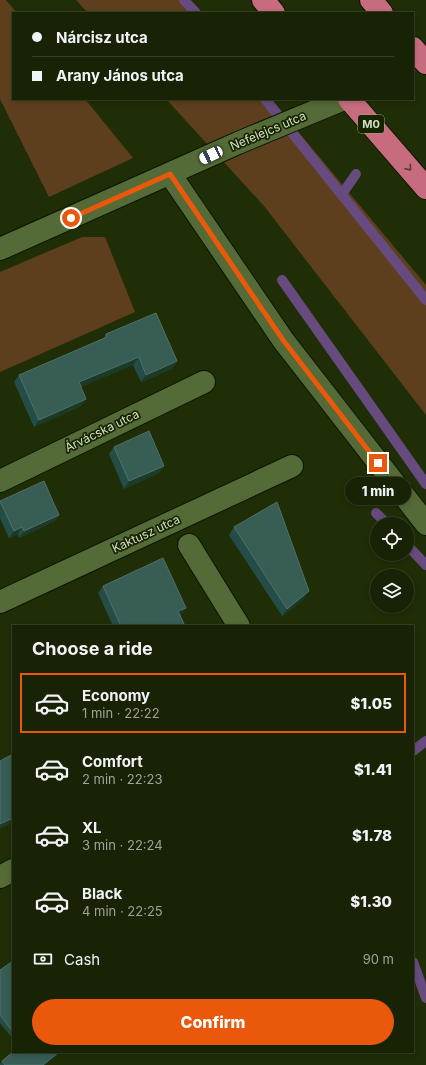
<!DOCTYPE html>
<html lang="en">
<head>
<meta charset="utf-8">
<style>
	:root { --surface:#182205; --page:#252f13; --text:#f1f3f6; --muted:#9fa49a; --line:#363f27; --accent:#ea580c }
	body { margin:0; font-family:Inter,sans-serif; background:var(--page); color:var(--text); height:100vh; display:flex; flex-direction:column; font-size:15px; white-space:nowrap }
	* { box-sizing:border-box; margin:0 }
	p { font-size:13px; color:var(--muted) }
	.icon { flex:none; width:22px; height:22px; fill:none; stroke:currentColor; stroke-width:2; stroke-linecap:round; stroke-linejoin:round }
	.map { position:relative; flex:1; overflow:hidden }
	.side { position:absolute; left:12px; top:625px; width:402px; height:428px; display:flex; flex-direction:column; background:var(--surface); border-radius:0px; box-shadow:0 2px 6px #0003,0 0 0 1px var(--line) }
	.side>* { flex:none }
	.guide { position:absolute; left:12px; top:12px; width:402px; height:88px; border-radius:0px; box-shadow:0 2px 6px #0003,0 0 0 1px var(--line); display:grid; align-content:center; height:88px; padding:0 20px; background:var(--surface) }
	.controls { position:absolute; left:370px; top:517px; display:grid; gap:8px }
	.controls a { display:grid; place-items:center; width:44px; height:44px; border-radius:50%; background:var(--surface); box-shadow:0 2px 6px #0003,0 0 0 1px var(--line); font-size:20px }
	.end { position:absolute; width:18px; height:18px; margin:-9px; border:5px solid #ea580c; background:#fff; box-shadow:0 0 0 2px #fff }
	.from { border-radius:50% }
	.bubble { position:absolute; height:28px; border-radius:14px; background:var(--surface); box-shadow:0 2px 6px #0003,0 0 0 1px var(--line); font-size:13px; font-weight:800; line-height:28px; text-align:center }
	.car { position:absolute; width:12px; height:24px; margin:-12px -6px; border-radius:5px; box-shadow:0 0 3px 1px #0007; background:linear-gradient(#fff 24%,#345 0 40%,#fff 0 76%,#345 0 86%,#fff 0) }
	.guide b { display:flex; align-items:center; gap:14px; height:38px; font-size:15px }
	.guide b+b { border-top:1px solid var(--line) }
	.guide i { width:10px; height:10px; background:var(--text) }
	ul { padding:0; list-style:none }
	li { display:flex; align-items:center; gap:12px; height:60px; margin:0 8px 6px; padding:0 12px; border:2px solid transparent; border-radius:0px }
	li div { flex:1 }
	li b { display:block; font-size:15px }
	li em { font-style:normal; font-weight:800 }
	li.selected { border-color:var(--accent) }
	li>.icon { width:36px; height:36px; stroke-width:1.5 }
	h2 { padding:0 20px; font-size:18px; line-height:48px }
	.pay { display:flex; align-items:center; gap:10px; height:44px; padding:0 20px; font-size:15px }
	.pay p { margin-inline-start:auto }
	.cta { display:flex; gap:8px; margin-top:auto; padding:8px 20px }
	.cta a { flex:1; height:46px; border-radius:24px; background:var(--accent); color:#fff; font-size:16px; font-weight:800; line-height:46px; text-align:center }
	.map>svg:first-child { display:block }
	.green { fill:#5d3f1d }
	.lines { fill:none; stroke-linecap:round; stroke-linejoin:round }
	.stream { stroke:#674b7f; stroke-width:10 }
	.minor-casing { stroke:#0b1500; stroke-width:24 }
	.highway-casing { stroke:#0b1500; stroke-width:24 }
	.minor { stroke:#546a37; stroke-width:22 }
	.highway { stroke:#c76c7f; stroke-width:22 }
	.wall { fill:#244d47 }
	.shaded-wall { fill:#1b3a28 }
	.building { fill:#375d55; stroke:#4f7166 }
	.oneway { stroke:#543d2c }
	.route { stroke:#ea580c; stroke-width:5 }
	.labels { text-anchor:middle; stroke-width:3.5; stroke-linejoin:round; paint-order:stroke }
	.shield { fill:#162400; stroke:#9aa889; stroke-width:1 }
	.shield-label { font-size:11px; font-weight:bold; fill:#d3e0c4 }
	.street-label { font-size:12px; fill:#d3e0c4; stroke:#162400 }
</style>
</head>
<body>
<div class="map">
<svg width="426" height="1065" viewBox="0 0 426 1065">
	<rect width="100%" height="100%" fill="#202e07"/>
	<g class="green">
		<polygon points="0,0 6,0 17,13 13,13 13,99 85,99 133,158 49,197 0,99"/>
		<polygon points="76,0 188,0 199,13 88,13"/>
		<polygon points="166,99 271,99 426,285 426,415 264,206"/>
		<polygon points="82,237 105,237 135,312 0,372 0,272"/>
	</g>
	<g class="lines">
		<g class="stream">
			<polyline points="184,0 196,13"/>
			<polyline points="265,99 426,300"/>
			<polyline points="342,194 356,174"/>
			<polyline points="282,280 426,484"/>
			<polyline points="376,513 387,524"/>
			<polyline points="407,545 426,565"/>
			<polyline points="413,751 426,741"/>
			<polyline points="413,962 426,998"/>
		</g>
		<g class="minor-casing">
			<g id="minor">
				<polyline points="170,174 283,340 426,524"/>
				<polyline points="0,249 238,143 344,99"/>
				<polyline points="0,481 204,382"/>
				<polyline points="189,545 239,626"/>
				<polyline points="0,602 292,466"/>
				<polyline points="0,877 13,870"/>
			</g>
		</g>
		<g class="highway-casing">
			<g id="highway">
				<polyline points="263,0 274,13"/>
				<polyline points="371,0 382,13"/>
				<polyline points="413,48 426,63"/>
				<polyline points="349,99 426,188"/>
			</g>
		</g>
		<use href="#minor" class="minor"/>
		<use href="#highway" class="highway"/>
	</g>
	<g class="wall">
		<polygon points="106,334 177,361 172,369 141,382 133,365 80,387 86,399 81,406 34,427 14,382 19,375 103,339"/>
		<polygon points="114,447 159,473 124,489 109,454"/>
		<polygon points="0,501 59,515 55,521 19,538 18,534 9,538 0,518"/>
		<polygon points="234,527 309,591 304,599 282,616 229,535"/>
		<polygon points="103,586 186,608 180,616 185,626 113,626 98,593"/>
		<polygon points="13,961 13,1039 0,1023 0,970"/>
		<polygon points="2,1061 45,1065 0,1065 0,1064"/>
	</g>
	<g class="shaded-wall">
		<polygon points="139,357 133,365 73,390 79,382"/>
		<polygon points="177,361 172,369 141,382 146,375"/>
		<polygon points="86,399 81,406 34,427 39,420"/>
		<polygon points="164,466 159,473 124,489 129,481"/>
		<polygon points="59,515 55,521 19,538 24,531"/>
		<polygon points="22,527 18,534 9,538 14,531"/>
		<polygon points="309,591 304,599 282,616 287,609"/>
		<polygon points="186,608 181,615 173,619 178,611"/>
		<polygon points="13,818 13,823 0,829 0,824"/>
		<polygon points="59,1052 61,1052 45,1065 43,1065"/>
	</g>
	<g class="building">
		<polygon points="156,313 177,361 146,375 139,357 79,382 86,399 39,420 19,375 107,337 106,334"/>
		<polygon points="149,431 164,466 129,481 114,447"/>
		<polygon points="44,481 59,515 24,531 22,527 14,531 0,501"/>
		<polygon points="277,502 309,591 287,609 234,527"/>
		<polygon points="163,558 186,608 178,611 185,626 121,626 103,586"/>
		<polygon points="13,754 13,818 0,824 0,761"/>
		<polygon points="13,961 13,1032 0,1015 0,970"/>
		<polygon points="13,1052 59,1052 43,1065 5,1065 2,1061"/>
	</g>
	<defs><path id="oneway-chevron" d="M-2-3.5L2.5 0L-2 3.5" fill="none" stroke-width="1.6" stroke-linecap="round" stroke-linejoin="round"/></defs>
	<use class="oneway" href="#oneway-chevron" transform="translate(409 168) rotate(49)"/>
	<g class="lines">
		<polyline class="route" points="71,218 170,174 283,340 378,463"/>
	</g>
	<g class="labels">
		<rect class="shield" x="358" y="115" width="26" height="18" rx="3"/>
		<g class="shield-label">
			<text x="371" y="128">M0</text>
		</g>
		<g class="street-label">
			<text transform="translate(268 131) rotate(-23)" y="4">Nefelejcs utca</text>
			<text transform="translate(102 431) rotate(-26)" y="4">Árvácska utca</text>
			<text transform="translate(146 534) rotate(-25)" y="4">Kaktusz utca</text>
		</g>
	</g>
</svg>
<div class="controls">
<a><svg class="icon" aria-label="locate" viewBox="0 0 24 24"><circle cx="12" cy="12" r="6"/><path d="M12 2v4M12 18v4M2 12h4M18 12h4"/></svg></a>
<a><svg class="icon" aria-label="layers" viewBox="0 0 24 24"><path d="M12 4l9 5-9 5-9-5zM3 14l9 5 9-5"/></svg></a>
</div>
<i class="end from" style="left:71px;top:218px"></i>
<i class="end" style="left:378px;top:463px"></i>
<div class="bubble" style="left:345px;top:477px;width:66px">1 min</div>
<i class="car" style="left:211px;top:155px;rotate:245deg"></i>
<div class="guide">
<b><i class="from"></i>Nárcisz utca</b>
<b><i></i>Arany János utca</b>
</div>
<section class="side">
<h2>Choose a ride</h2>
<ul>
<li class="selected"><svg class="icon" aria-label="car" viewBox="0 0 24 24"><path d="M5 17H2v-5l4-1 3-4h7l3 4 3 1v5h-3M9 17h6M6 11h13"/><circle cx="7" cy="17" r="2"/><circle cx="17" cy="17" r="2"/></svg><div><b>Economy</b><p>1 min · 22:22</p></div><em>$1.05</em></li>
<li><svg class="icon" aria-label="car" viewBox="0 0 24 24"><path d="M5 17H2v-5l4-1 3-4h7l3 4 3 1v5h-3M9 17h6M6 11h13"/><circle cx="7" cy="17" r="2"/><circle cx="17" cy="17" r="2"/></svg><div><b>Comfort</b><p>2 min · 22:23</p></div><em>$1.41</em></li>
<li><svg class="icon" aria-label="car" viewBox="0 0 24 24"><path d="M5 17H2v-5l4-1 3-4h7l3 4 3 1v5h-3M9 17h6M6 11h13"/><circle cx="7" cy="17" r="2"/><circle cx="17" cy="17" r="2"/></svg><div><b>XL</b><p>3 min · 22:24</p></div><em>$1.78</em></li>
<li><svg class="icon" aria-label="car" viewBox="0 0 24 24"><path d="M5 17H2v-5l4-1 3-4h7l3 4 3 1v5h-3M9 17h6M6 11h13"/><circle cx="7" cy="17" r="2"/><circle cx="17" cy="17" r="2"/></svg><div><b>Black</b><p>4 min · 22:25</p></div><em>$1.30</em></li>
</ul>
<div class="pay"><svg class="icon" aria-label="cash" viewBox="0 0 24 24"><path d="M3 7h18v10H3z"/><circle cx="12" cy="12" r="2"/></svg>Cash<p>90 m</p></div>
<div class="cta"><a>Confirm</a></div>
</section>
</div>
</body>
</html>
